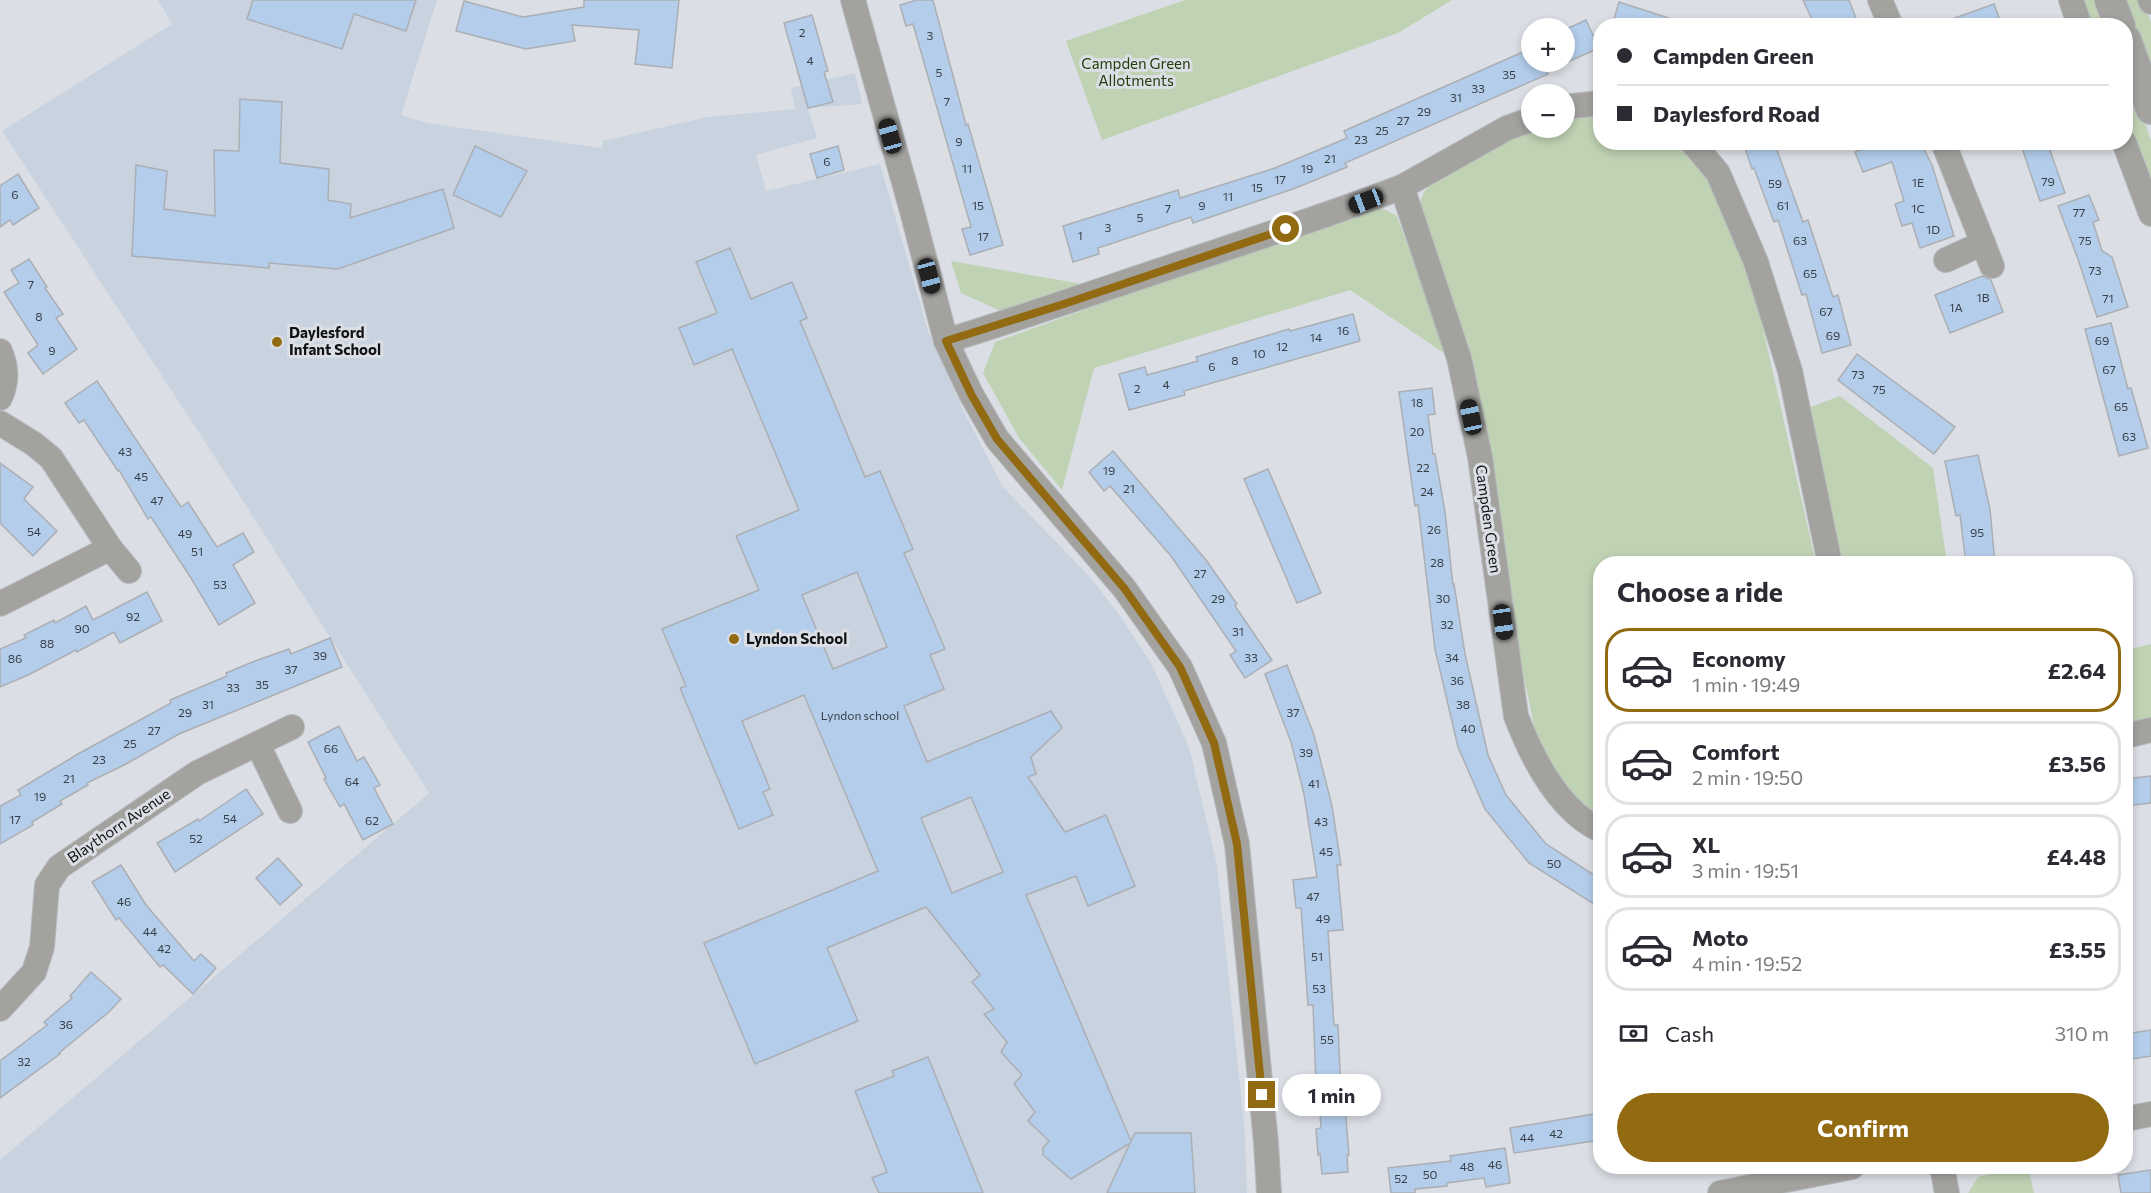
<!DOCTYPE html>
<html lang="en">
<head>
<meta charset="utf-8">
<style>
	:root { --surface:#fff; --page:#f2f2f3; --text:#2b2b33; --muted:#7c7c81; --line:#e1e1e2; --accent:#916a11 }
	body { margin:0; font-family:Commissioner,sans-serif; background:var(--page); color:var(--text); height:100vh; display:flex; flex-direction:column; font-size:22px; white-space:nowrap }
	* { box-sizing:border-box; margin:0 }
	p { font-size:20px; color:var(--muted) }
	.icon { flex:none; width:33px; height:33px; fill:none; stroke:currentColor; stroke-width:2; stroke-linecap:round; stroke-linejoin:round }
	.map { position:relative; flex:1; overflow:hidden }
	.sheet { position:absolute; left:1593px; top:556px; width:540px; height:618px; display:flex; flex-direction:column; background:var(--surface); border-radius:24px; box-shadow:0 3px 9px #0003 }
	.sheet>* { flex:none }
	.banner { position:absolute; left:1593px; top:18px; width:540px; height:132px; border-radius:24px; box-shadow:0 3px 9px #0003; display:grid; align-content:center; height:132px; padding:0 24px; background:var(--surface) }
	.controls { position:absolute; left:1521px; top:18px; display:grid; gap:12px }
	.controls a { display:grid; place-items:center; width:54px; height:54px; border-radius:50%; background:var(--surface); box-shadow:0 3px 9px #0003; font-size:30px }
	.end { position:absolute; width:27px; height:27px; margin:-14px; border:8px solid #916a11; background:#fff; box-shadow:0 0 0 3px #fff }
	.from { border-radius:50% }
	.bubble { position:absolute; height:42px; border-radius:21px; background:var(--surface); box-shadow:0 3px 9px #0003; font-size:20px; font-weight:700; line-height:42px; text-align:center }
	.car { position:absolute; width:18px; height:36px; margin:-18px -9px; border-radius:8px; box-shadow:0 0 4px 2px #0007; background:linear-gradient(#222 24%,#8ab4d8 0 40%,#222 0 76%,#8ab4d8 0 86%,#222 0) }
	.banner b { display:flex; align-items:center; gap:21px; height:57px; font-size:22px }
	.banner b+b { border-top:2px solid var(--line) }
	.banner i { width:15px; height:15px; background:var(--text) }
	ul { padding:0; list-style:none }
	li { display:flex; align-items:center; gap:18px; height:84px; margin:0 12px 9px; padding:0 12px; border:3px solid var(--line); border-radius:24px }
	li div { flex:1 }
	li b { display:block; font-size:22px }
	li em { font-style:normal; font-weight:700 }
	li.current { border-color:var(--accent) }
	li>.icon { width:54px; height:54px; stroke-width:1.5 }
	h2 { padding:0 24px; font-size:27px; line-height:72px }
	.pay { display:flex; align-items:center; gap:15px; height:66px; padding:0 24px; font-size:22px }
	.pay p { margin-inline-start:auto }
	.action { display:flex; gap:12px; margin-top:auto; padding:12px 24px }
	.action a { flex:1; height:69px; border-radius:36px; background:var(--accent); color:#fff; font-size:24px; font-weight:700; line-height:69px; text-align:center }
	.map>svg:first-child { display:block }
	.built { fill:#c9d3df }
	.green { fill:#bfd2b3 }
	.building { fill:#b3cdeb; stroke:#abafb4; stroke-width:1.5; fill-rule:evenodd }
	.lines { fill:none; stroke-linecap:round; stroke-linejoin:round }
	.minor-casing { stroke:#b6babf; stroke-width:26 }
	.tertiary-casing { stroke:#b6babf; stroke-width:32 }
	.minor { stroke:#a3a29f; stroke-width:24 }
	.tertiary { stroke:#a3a29f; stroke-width:30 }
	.route { stroke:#916a11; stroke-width:8 }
	.poi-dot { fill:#916a11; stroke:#dbdfe5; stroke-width:2 }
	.labels { text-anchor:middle; stroke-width:6; stroke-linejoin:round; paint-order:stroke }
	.number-label { font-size:12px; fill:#394049 }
	.park-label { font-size:15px; fill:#233d0b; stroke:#dbdfe5 }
	.poi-label { font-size:15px; font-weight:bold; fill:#101113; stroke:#dbdfe5; text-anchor:start }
	.street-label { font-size:15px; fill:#101113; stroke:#dbdfe5 }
</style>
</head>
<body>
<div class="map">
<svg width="2151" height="1193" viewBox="0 0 2151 1193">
	<rect width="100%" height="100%" fill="#dbdfe5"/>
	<polygon class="built" points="158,0 437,0 401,115 427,123 602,148 603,141 707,117 795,109 791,88 855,73 862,104 808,108 817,138 756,155 766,191 880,164 928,331 964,412 1003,487 1089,576 1119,614 1152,665 1189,747 1217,865 1245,1134 1247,1193 0,1193 0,1160 429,793 222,468 2,131 172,24"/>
	<g class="green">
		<polygon points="1185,0 1452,0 1398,33 1102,140 1066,41"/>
		<polygon points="2079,0 2097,0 2107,25 2090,25"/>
		<polygon points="2125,0 2142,0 2151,22 2151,67"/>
		<polygon points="2126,70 2151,140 2151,191 2126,120"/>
		<polygon points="1600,116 1600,142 1670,143 1683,150 1707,173 1749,266 1816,564 1600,564 1600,817 1569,796 1538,747 1529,700 1509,613 1469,346 1418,208 1424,192 1438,175 1511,134 1537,128 1564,128 1565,120"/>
		<polygon points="1369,207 1384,209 1397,216 1447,355 1350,290 1094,368 1062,490 1019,438 983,373 995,342"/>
		<polygon points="951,261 1088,285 1005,313 961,293"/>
		<polygon points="1840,396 1933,468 1947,564 1843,564 1808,408"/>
		<polygon points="2151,644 2151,743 2126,747 2126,650"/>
		<polygon points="2026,1167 2028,1167 2034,1193 1968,1193 1978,1177"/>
	</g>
	<g class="building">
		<polygon points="253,0 416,0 406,31 354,14 342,49 247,19"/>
		<polygon points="584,0 679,0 672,68 635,64 639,30 572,25 575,41 526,49 456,31 464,1 523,17 584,7"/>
		<polygon points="917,0 933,0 966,125 968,124 1003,245 970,255 962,229 971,227 913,24 906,26 900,5"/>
		<polygon points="1803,0 1849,0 1859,26 1815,26"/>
		<polygon points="1619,2 1678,21 1677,26 1612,26"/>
		<polygon points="1994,4 2002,26 1942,26 1941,23"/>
		<polygon points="812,15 828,71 824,72 833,102 808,108 784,23"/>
		<polygon points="1586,20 1599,48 1547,71 1548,74 1345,163 1347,167 1293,189 1193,223 1191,217 1098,248 1099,254 1073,262 1063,226 1178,190 1180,198 1275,168 1347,138 1344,131 1532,48 1532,62 1564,62 1564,30"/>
		<polygon points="240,99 282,102 280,163 329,169 328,200 351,204 350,218 443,189 454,228 338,269 269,263 269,268 132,256 136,165 167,171 164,209 215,216 214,150 239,151"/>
		<polygon points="1743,142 1774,142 1803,222 1808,220 1833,297 1838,295 1851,345 1822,353 1806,294 1802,295 1778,220 1774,222 1754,168 1752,169"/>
		<polygon points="1882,142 1929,142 1930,147 1924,149 1932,165 1954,236 1920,248 1912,223 1902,226 1895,204 1904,201 1892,162 1863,172 1855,152"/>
		<polygon points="2020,142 2047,142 2065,193 2040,201"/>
		<polygon points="475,146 527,171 501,217 453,195"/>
		<polygon points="838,146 844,170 817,178 810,154"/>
		<polygon points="18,174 39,208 13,225 10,220 0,227 0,186"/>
		<polygon points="2089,195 2099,220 2093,222 2102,251 2112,257 2128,307 2097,317 2078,259 2058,206"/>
		<path d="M730,248L751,299L792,282L807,318L800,321L865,477L880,471L913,549L904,553L945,649L930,655L944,689L904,706L927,762L1051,711L1062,728L1031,757L1036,774L1028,777L1065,832L1106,815L1135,886L1088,906L1076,876L1026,895L1131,1141L1135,1133H1191L1195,1193H1107L1130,1143L1071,1179L1043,1155V1148L1049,1141L1028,1121L1035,1112L1014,1084L1022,1075L1001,1052L1007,1042L984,1014L994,1009L972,982L980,975L926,907L827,948L858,1021L755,1064L704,943L878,871L804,695L742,721L770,789L763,792L773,815L739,829L680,688L686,686L662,629L759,590L736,536L799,510L732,349L694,365L679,328L717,313L696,262ZM857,572L887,647L833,669L802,595ZM971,797L1003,872L952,893L921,818Z"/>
		<polygon points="29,259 47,287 45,288 63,314 56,318 77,349 43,374 28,353 38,345 4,292 19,283 11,270"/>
		<polygon points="1982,276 1991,280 2003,312 1950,333 1935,295"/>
		<polygon points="1353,314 1360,341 1184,391 1185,395 1129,410 1119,374 1145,367 1147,375 1198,361 1196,357 1289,329 1290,331"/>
		<polygon points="2111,323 2128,389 2131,388 2148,448 2119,456 2085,329"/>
		<polygon points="1857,354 1955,427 1934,454 1838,380"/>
		<polygon points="97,381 181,507 188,502 217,547 243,533 254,552 233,565 255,603 219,625 191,578 151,517 148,519 119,470 118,471 84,420 79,423 65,403"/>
		<polygon points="1432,388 1435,414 1428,415 1433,454 1435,454 1445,512 1453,585 1454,584 1465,654 1488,755 1506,795 1546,844 1600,879 1600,908 1529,863 1485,809 1458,747 1435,649 1418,505 1415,506 1399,392"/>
		<polygon points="1113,451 1206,560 1237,604 1235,606 1272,660 1245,678 1230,655 1236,651 1171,556 1110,486 1104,491 1089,472"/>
		<polygon points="1978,455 1990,509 1995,564 1966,564 1960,515 1956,516 1945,461"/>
		<polygon points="0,463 33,487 24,499 57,531 33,556 0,523"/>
		<polygon points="1268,469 1321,593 1297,603 1244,479"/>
		<polygon points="147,592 162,621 120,643 114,632 77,652 76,650 28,675 0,687 0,649 26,638 24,635 54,620 55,623 86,606 93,620"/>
		<polygon points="330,638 342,667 179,734 126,764 87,783 88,785 60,801 62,804 32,822 33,825 0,844 0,806 21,795 18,790 78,754 171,703 170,700 227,676 226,673 255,661 289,649 291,654"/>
		<polygon points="1287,665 1314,735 1332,806 1341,865 1337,865 1343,930 1328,931 1334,1025 1338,1025 1341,1094 1344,1094 1349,1155 1347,1155 1348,1172 1322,1174 1320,1154 1318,1155 1316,1129 1321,1128 1318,1085 1316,1085 1313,1005 1308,1005 1301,908 1296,908 1293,880 1317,877 1304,794 1291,742 1265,674"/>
		<polygon points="339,726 357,761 364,757 380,785 374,788 393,824 363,840 344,804 340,807 324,779 326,778 308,742"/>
		<polygon points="2151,776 2151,803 2126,806 2126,779"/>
		<polygon points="246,789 263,814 175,872 157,843 198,819 199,821"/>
		<polygon points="278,858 302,885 280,905 256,878"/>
		<polygon points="121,865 146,905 194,961 201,954 216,968 193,994 163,965 160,967 119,918 116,920 92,882"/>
		<polygon points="91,972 121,999 109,1012 59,1053 60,1054 0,1098 0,1061 47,1025 44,1022 72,998 70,996"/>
		<polygon points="2151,1030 2151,1056 2126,1060 2126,1034"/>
		<polygon points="928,1057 983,1193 879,1193 872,1178 887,1172 855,1091 894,1076 892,1071"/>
		<polygon points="1600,1113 1600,1140 1514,1153 1510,1128"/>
		<polygon points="1505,1148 1510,1183 1486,1187 1484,1178 1447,1183 1447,1186 1415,1189 1415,1193 1391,1193 1388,1168 1451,1161 1450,1156"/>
		<polygon points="2151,1170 2151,1193 2121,1193 2118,1175"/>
	</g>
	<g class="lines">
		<g class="minor-casing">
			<g id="minor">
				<polyline points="853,0 912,211 946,341 971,394 997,439 1124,588 1180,667 1214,743 1237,844 1266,1143 1269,1193"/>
				<polyline points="1880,0 1891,26"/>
				<polyline points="2071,0 2080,26"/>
				<polyline points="2150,0 2151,2"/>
				<polyline points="1564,107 1600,103"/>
				<path d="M1532,119L1507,128L1402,187L1459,358L1480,457L1516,716C1532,758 1558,810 1600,830"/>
				<polyline points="1692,142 1718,173 1756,262 1790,371 1830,564"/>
				<polyline points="1943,142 1992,266"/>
				<polyline points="2124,142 2151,214"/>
				<polyline points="1946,260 1983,243"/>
				<path d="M946,341C1024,317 1101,290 1179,264C1254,239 1329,215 1402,187"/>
				<path d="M0,351C7,367 7,383 0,398"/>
				<polyline points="0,423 34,444 51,458 110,548 129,571"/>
				<polyline points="0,604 110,548"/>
				<polyline points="2126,736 2151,730"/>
				<polyline points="258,745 290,811"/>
				<polyline points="0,1009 34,972 42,947 47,885 59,867 197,773 292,727"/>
				<polyline points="2126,1119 2151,1114"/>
				<polyline points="1942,1167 1947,1193"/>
				<polyline points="1720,1193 1852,1167"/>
			</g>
		</g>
		<g class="tertiary-casing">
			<g id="tertiary">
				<polyline points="2110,0 2120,26"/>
				<polyline points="2126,40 2151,109"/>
			</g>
		</g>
		<use href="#minor" class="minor"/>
		<use href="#tertiary" class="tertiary"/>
	</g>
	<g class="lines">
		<polyline class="route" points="1262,1095 1237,844 1214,743 1180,667 1124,588 997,439 971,394 946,341 1064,304 1286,229"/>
	</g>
	<g class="poi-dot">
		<circle cx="277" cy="342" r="6"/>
		<circle cx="734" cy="639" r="6"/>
	</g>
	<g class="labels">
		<g class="number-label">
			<text x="802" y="37">2</text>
			<text x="930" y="40">3</text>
			<text x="810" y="65">4</text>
			<text x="939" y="77">5</text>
			<text x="1509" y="79">35</text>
			<text x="1478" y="93">33</text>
			<text x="1456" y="102">31</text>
			<text x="947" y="106">7</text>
			<text x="1424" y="116">29</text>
			<text x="1403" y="125">27</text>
			<text x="1382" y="135">25</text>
			<text x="1361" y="144">23</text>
			<text x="959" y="146">9</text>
			<text x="1330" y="163">21</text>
			<text x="827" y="166">6</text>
			<text x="967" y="173">11</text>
			<text x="1307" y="173">19</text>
			<text x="1280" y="184">17</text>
			<text x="2048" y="186">79</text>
			<text x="1918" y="187">1E</text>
			<text x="1775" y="188">59</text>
			<text x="1257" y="192">15</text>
			<text x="15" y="199">6</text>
			<text x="1228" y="201">11</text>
			<text x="978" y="210">15</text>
			<text x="1202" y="210">9</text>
			<text x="1783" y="210">61</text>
			<text x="1168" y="213">7</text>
			<text x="1918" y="213">1C</text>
			<text x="2079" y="217">77</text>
			<text x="1140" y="222">5</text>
			<text x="1108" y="232">3</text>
			<text x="1933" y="234">1D</text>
			<text x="1080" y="240">1</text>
			<text x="983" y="241">17</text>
			<text x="1800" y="245">63</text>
			<text x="2085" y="245">75</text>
			<text x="2095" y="275">73</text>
			<text x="1810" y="278">65</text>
			<text x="31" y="289">7</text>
			<text x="1983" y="302">1B</text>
			<text x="2108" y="303">71</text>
			<text x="1956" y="312">1A</text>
			<text x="1826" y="316">67</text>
			<text x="39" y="321">8</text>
			<text x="1343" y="335">16</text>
			<text x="1833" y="340">69</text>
			<text x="1316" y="342">14</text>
			<text x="2102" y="345">69</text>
			<text x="1282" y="351">12</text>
			<text x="52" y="355">9</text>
			<text x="1259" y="358">10</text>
			<text x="1235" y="365">8</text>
			<text x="1212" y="371">6</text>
			<text x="2109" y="374">67</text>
			<text x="1858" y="379">73</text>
			<text x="1166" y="389">4</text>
			<text x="1137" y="393">2</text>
			<text x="1879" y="394">75</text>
			<text x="1417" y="407">18</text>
			<text x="2121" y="411">65</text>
			<text x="1417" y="436">20</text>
			<text x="2129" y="441">63</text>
			<text x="125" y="456">43</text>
			<text x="1423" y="472">22</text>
			<text x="1109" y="475">19</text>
			<text x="141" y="481">45</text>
			<text x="1129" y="493">21</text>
			<text x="1427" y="496">24</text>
			<text x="157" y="505">47</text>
			<text x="1434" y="534">26</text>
			<text x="34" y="536">54</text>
			<text x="1977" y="537">95</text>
			<text x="185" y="538">49</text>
			<text x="197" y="556">51</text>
			<text x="1437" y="567">28</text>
			<text x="1200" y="578">27</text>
			<text x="220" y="589">53</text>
			<text x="1218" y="603">29</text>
			<text x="1443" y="603">30</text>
			<text x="133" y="621">92</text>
			<text x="1447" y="629">32</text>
			<text x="82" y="633">90</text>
			<text x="1238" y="636">31</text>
			<text x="47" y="648">88</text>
			<text x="320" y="660">39</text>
			<text x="1251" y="662">33</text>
			<text x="1452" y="662">34</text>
			<text x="15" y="663">86</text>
			<text x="291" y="674">37</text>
			<text x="1457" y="685">36</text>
			<text x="262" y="689">35</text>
			<text x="233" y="692">33</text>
			<text x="208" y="709">31</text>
			<text x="1463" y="709">38</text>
			<text x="185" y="717">29</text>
			<text x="1293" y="717">37</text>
			<text x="860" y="720">Lyndon school</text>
			<text x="1468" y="733">40</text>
			<text x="154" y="735">27</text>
			<text x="130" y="748">25</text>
			<text x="331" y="753">66</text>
			<text x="1306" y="757">39</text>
			<text x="99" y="764">23</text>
			<text x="69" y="783">21</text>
			<text x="352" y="786">64</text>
			<text x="1314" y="788">41</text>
			<text x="40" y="801">19</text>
			<text x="230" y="823">54</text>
			<text x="15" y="824">17</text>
			<text x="372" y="825">62</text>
			<text x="1321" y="826">43</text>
			<text x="196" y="843">52</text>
			<text x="1326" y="856">45</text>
			<text x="1554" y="868">50</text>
			<text x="1313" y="901">47</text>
			<text x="124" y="906">46</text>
			<text x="1323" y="923">49</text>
			<text x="150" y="936">44</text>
			<text x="164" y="953">42</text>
			<text x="1317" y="961">51</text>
			<text x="1319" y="993">53</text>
			<text x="66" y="1029">36</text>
			<text x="1327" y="1044">55</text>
			<text x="24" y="1066">32</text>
			<text x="1556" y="1138">42</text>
			<text x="1527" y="1142">44</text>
			<text x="1495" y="1169">46</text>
			<text x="1467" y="1171">48</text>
			<text x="1430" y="1179">50</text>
			<text x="1401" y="1183">52</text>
		</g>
		<g class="park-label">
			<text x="1136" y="69">Campden Green<tspan x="1136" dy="17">Allotments</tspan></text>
		</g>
		<g class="poi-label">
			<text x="289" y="338">Daylesford<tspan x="289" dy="17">Infant School</tspan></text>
			<text x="746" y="644">Lyndon School</text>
		</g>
		<g class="street-label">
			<text transform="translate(1488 519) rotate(82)" y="5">Campden Green</text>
			<text transform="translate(119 826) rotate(-34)" y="5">Blaythorn Avenue</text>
		</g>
	</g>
</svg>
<div class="controls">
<a>+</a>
<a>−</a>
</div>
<i class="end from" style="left:1286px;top:229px"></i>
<i class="end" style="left:1262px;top:1095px"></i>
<div class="bubble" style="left:1282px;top:1074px;width:99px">1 min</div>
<i class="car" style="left:890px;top:136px;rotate:344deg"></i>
<i class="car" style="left:1366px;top:201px;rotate:249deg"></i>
<i class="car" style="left:929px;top:276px;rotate:165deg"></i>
<i class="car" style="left:1471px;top:417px;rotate:348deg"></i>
<i class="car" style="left:1503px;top:622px;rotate:172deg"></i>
<div class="banner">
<b><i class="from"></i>Campden Green</b>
<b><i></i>Daylesford Road</b>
</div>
<section class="sheet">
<h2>Choose a ride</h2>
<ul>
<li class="current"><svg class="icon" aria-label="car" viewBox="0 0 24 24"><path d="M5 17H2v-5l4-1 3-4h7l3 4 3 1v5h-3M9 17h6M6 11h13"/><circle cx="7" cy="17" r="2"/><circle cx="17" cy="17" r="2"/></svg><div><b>Economy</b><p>1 min · 19:49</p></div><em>£2.64</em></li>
<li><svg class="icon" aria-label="car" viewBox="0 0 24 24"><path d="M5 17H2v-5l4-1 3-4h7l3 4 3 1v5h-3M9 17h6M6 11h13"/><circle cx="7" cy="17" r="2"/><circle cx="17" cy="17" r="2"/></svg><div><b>Comfort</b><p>2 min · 19:50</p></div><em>£3.56</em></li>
<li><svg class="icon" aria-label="car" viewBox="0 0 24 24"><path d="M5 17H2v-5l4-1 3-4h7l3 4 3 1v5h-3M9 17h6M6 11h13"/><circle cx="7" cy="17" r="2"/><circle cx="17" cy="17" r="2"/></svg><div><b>XL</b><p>3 min · 19:51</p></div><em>£4.48</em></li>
<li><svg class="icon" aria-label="car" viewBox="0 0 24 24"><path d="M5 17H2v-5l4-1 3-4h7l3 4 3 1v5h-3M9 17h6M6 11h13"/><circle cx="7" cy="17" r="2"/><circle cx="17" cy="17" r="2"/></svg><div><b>Moto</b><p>4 min · 19:52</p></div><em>£3.55</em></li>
</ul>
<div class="pay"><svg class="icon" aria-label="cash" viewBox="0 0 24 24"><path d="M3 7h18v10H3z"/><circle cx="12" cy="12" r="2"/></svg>Cash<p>310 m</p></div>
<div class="action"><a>Confirm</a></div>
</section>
</div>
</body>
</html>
